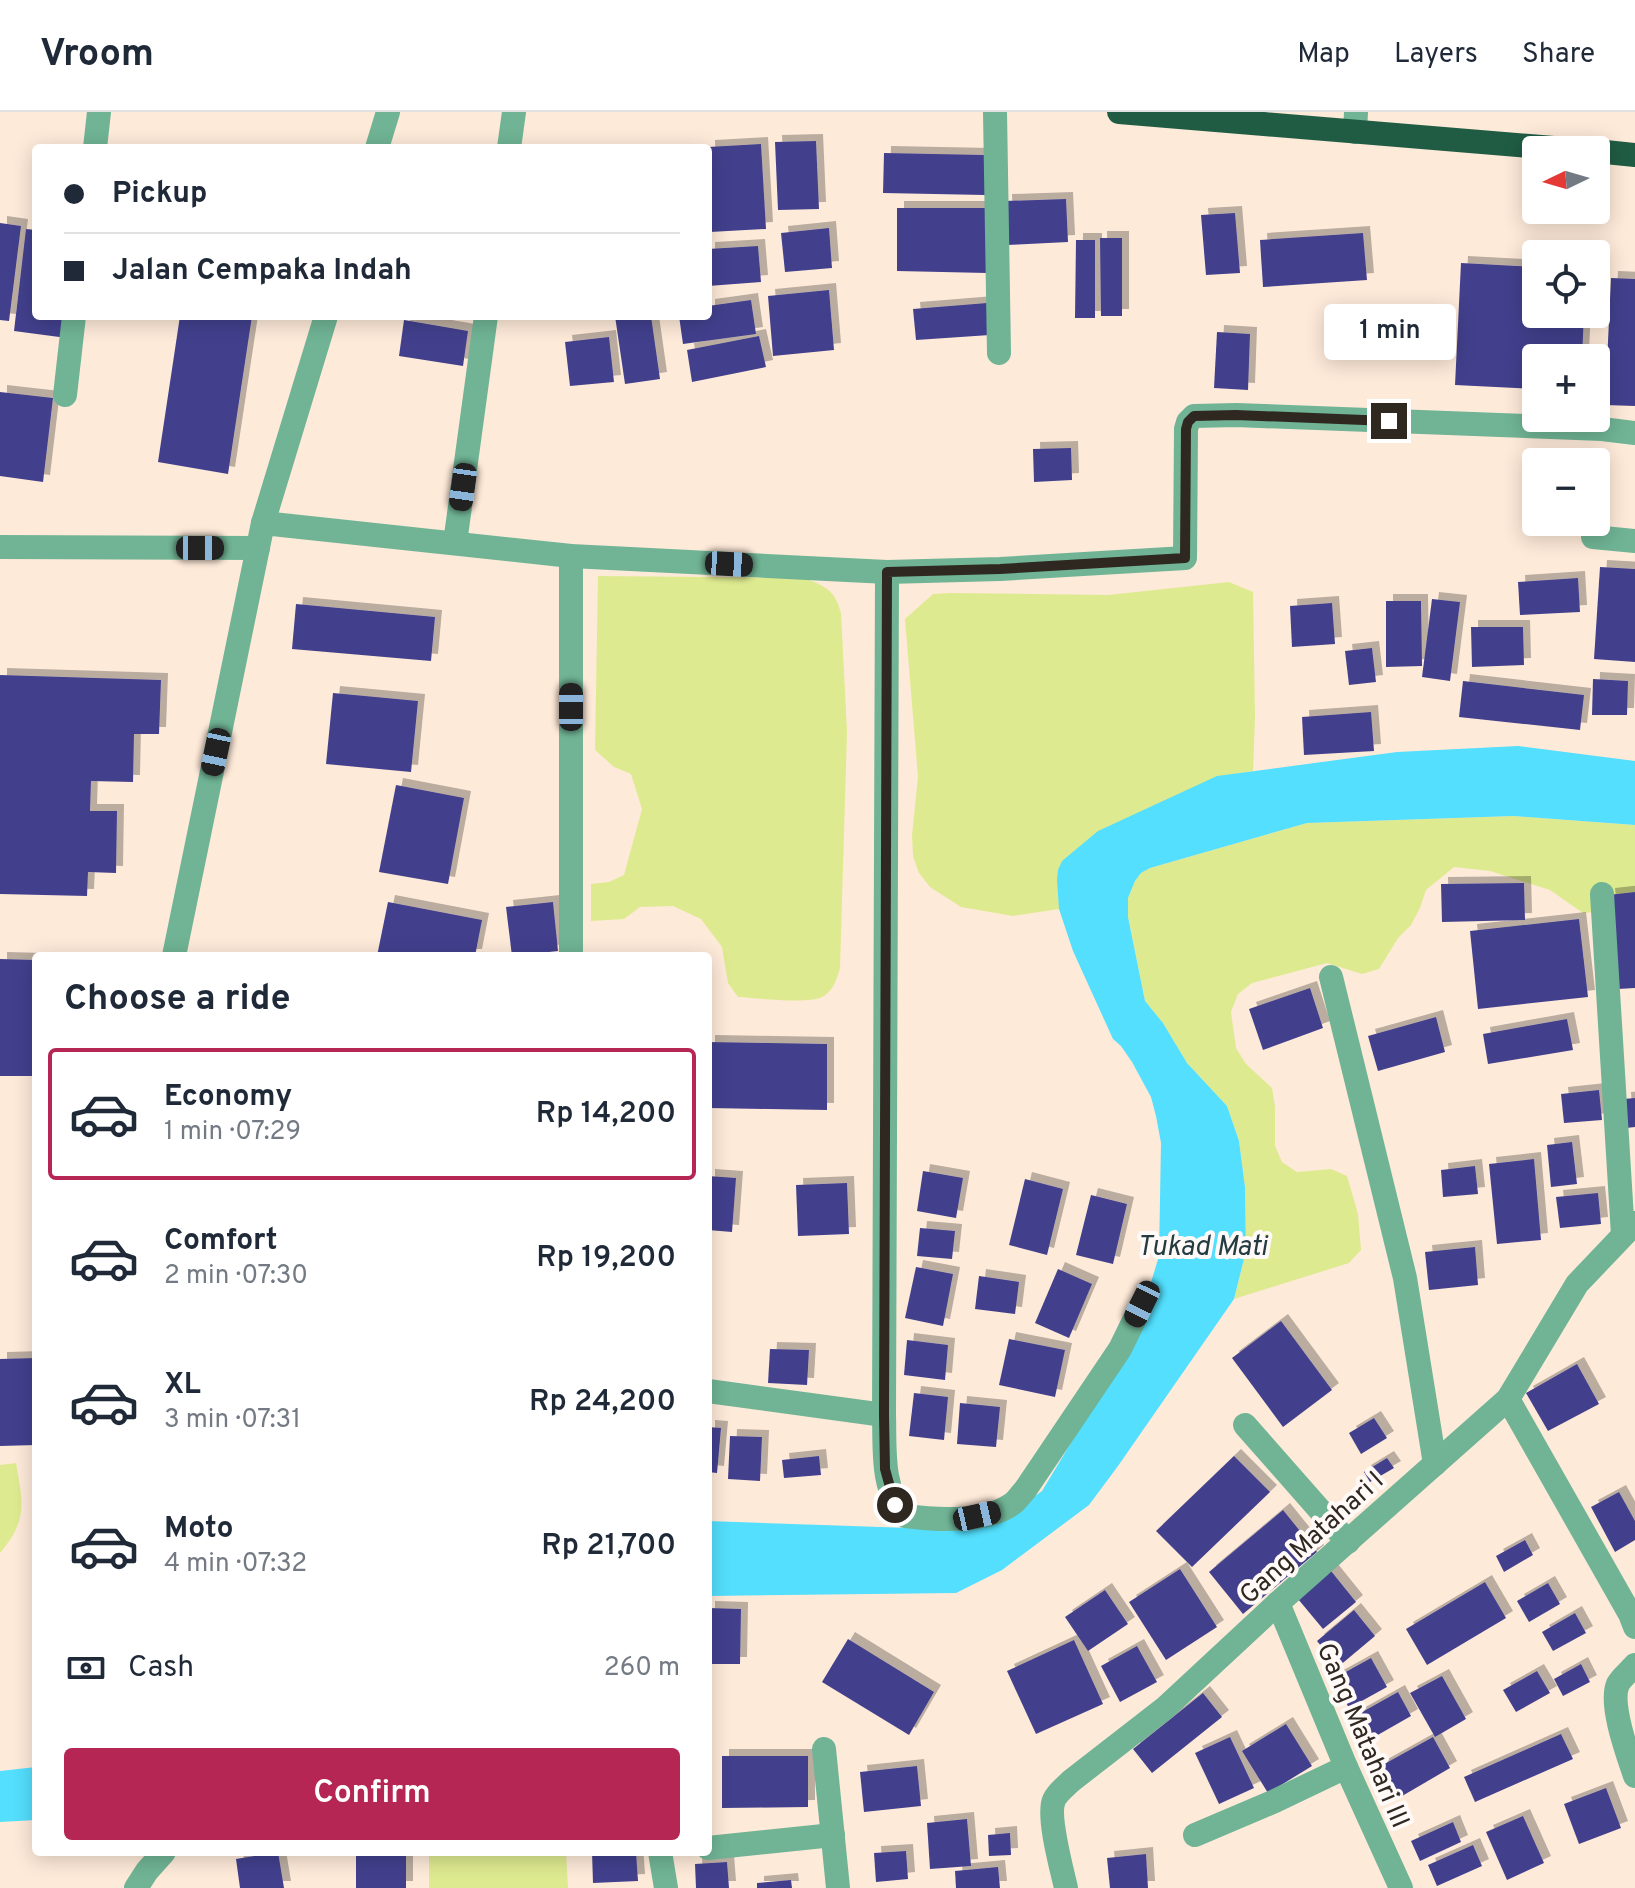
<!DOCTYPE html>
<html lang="en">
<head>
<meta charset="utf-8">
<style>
	:root { --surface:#fff; --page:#f2f2f3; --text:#1f2937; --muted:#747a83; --line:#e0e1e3; --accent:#b52655 }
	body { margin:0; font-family:Overpass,sans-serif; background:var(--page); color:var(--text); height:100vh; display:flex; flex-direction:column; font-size:30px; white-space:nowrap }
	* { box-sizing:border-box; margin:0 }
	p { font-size:26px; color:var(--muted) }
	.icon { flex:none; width:44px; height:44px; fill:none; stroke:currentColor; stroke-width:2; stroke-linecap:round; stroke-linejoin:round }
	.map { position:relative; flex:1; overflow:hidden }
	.side { position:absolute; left:32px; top:840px; width:680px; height:904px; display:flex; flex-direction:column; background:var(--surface); border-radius:8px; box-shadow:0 4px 20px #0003 }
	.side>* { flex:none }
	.hud { position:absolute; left:32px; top:32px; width:680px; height:176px; border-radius:8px; box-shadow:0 4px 20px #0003; display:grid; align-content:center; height:176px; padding:0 32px; background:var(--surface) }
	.needle { width:52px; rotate:265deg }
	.fabs { position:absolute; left:1522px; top:24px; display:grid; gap:16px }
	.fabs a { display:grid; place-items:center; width:88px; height:88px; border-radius:8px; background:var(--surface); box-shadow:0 4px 20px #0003; font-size:40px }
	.end { position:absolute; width:36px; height:36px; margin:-18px; border:10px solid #2f2821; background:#fff; box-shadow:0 0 0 4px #fff }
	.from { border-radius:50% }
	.bubble { position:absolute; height:56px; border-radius:8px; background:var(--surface); box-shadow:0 4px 20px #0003; font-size:26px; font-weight:600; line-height:56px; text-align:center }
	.car { position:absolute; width:24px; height:48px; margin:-24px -12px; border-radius:10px; box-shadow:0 0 6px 2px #0007; background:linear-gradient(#222 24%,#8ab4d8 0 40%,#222 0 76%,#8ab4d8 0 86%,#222 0) }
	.hud b { display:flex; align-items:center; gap:28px; height:76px; font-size:30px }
	.hud b+b { border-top:2px solid var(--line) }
	.hud i { width:20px; height:20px; background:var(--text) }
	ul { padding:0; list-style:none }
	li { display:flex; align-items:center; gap:24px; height:132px; margin:0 16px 12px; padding:0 16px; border:4px solid transparent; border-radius:8px }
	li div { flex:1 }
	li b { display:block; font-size:30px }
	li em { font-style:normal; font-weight:600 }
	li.on { border-color:var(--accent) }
	li>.icon { width:72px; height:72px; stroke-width:1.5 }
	h2 { padding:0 32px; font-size:36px; line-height:96px }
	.pay { display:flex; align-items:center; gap:20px; height:88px; padding:0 32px; font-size:30px }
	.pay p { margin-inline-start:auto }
	.button { display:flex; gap:16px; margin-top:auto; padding:16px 32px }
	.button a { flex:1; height:92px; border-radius:8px; background:var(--accent); color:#fff; font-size:32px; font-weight:600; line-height:92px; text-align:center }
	header { display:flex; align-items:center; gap:48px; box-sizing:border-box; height:112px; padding:0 40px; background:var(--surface); border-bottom:2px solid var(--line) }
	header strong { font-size:38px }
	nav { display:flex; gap:44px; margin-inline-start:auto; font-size:28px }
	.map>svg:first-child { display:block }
	.green { fill:#deea90 }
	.water { fill:#53dffd }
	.building { fill:#43408d; filter:url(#shadow) }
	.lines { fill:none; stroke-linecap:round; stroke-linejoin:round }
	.minor { stroke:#70b495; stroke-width:24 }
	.highway { stroke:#205c44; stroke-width:24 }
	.route { stroke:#2f2821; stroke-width:10 }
	.labels { text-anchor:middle; stroke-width:8; stroke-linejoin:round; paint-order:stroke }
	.street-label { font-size:26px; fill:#2f2821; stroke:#fffaf7 }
	.water-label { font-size:28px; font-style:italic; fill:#243c41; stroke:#fffaf7 }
</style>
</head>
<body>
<header>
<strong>Vroom</strong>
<nav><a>Map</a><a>Layers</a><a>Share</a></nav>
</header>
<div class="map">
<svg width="1635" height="1776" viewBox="0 0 1635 1776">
	<defs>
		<filter id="shadow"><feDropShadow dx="7" dy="-7" stdDeviation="0" flood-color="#0004"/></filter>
	</defs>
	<rect width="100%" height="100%" fill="#feead9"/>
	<g class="green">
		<path d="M598,464L805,466C826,475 835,478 841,501L847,620L840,856C837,867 834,877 824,884C810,893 756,886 738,885L728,871L722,835L701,807L673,794L640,795L624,807L591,809V772L609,770L624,763L642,697L631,662L614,655L595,638Z"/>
		<polygon points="1229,470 1253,480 1255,605 1253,659 1217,665 1124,709 1106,715 1058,758 1059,797 1013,804 961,795 930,775 919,761 913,744 912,723 918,665 905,507 933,482 951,481 1108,483"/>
		<polygon points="1514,704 1635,713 1635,788 1619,798 1583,801 1550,778 1490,759 1454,755 1426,778 1420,796 1411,813 1398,826 1379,857 1362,862 1327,851 1252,871 1238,882 1231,900 1236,936 1246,952 1272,976 1275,995 1275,1034 1282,1050 1297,1060 1331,1057 1347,1064 1358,1102 1361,1138 1349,1151 1234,1187 1246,1139 1245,1075 1239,1029 1227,994 1187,951 1163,911 1145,889 1128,805 1128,786 1135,769 1141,761 1150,756 1307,711"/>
		<path d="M16,1351C23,1391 28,1408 0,1441V1353Z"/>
		<polygon points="429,1740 566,1740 568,1776 429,1776"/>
	</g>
	<g class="water">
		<polygon points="1518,634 1635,649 1635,713 1514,704 1307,711 1150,756 1141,761 1135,769 1128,786 1128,805 1145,889 1163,911 1187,951 1227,994 1239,1029 1245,1075 1246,1139 1234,1187 1118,1354 1089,1393 1002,1458 956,1481 708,1484 708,1409 937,1417 1020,1395 1042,1379 1121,1248 1138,1213 1159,1144 1161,1031 1156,1004 1151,985 1132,950 1121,934 1113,927 1073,839 1059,797 1057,768 1058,758 1062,749 1098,719 1217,664 1397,640"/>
		<polygon points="36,1655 36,1708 0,1710 0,1659"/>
	</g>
	<g class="building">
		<polygon points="816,29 819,97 778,98 775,30"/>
		<polygon points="761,32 766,117 710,120 708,35"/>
		<polygon points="884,41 985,43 985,83 883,81"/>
		<polygon points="1066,87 1068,130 1007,133 1005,89"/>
		<polygon points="897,96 987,96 987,161 897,159"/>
		<polygon points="1235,101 1240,161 1206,163 1201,103"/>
		<polygon points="0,111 21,114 9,209 0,208"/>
		<polygon points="829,116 832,156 785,160 781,121"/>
		<polygon points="26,117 36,118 36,204 70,204 67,226 14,219"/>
		<polygon points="1363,121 1367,168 1263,175 1260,128"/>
		<polygon points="1100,126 1122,126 1122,204 1101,204"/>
		<polygon points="1076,128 1095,128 1095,206 1075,206"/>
		<polygon points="758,134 761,170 708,174 708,137"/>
		<polygon points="1461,151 1536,155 1536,202 1584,202 1582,246 1536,246 1536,277 1455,273"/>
		<polygon points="1611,166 1635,167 1635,294 1605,293"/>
		<polygon points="829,178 834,238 773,244 768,184"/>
		<polygon points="751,188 756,222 683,232 679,204 708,204 708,194"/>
		<polygon points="987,191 990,223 916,228 913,197"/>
		<polygon points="180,204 252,204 228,362 158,350"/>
		<polygon points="615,204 651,204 660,267 625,272"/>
		<polygon points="404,208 468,219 463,254 399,244"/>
		<polygon points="1217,220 1250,222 1248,278 1214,276"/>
		<polygon points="759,224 766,255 692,270 687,238"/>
		<polygon points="609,225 614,270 570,274 565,230"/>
		<polygon points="0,280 53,286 43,370 0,364"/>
		<polygon points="1071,336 1072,368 1034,370 1033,337"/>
		<polygon points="1600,455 1635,457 1635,550 1594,547"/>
		<polygon points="1578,466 1580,500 1520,503 1518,470"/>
		<polygon points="1432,487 1460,490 1450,569 1422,565"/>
		<polygon points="1386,489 1421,489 1422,554 1386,555"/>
		<polygon points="1332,491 1335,532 1292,535 1290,494"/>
		<polygon points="296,492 435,505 431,549 292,537"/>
		<polygon points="1471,515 1523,515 1524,553 1472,555"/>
		<polygon points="1372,536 1376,570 1349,573 1345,539"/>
		<polygon points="0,563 161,568 159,622 134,622 133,670 91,669 90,699 117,699 116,761 88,760 87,784 0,782"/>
		<polygon points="1593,567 1628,569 1627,603 1592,603"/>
		<polygon points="1463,569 1584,583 1580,618 1459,605"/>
		<polygon points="333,581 418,589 411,660 326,652"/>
		<polygon points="1371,600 1374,639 1304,643 1302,605"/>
		<polygon points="396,673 464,686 448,772 379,760"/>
		<polygon points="1524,771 1525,808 1442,810 1441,772"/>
		<polygon points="1635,780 1635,876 1618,877 1608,783"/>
		<polygon points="388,790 482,808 475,844 377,844"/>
		<polygon points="553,790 558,839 512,844 506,795"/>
		<polygon points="1579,807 1588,885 1478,897 1470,819"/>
		<polygon points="0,847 36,848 36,964 0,964"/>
		<polygon points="1310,876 1323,916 1263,938 1249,897"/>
		<polygon points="1436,905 1445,940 1378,959 1368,924"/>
		<polygon points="1567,907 1573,938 1488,952 1483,922"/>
		<polygon points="708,930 827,932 827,998 708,996"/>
		<polygon points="1599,978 1602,1008 1564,1011 1561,982"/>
		<polygon points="1635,986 1635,1015 1626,1016 1624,987"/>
		<polygon points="1572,1030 1577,1072 1551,1075 1547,1033"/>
		<polygon points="1534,1047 1541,1128 1497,1132 1489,1052"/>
		<polygon points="1475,1054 1478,1082 1443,1085 1441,1058"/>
		<polygon points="923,1059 963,1066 956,1106 917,1099"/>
		<polygon points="708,1064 736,1066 732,1120 708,1118"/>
		<polygon points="1025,1067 1063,1077 1047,1143 1009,1133"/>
		<polygon points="847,1071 849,1122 798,1124 796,1073"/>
		<polygon points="1598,1081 1601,1112 1560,1116 1556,1085"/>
		<polygon points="1091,1083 1127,1092 1113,1152 1076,1143"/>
		<polygon points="920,1116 955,1119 952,1147 917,1144"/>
		<polygon points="1475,1135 1478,1173 1429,1178 1425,1140"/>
		<polygon points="916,1155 953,1162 943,1214 905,1206"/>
		<polygon points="1058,1157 1092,1172 1069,1226 1035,1211"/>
		<polygon points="979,1164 1019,1170 1015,1202 975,1197"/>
		<polygon points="1281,1209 1332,1278 1283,1315 1232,1246"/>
		<polygon points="1009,1227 1065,1238 1055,1285 999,1273"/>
		<polygon points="907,1228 948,1233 945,1268 904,1263"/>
		<polygon points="770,1237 809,1238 807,1273 768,1271"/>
		<polygon points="36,1246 36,1333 0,1334 0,1247"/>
		<polygon points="1577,1252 1599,1292 1548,1319 1526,1281"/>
		<polygon points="914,1281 948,1285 944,1328 909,1324"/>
		<polygon points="960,1291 1000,1295 996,1335 957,1332"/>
		<polygon points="1374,1306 1387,1326 1361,1342 1349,1321"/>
		<polygon points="708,1315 721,1316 717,1361 708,1360"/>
		<polygon points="730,1324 762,1325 760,1369 728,1367"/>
		<polygon points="819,1344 821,1363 784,1366 782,1348"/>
		<polygon points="1234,1344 1270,1380 1192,1455 1156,1419"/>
		<polygon points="1387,1346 1394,1356 1370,1370 1364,1360"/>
		<polygon points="1619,1380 1635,1409 1635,1428 1615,1440 1591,1395"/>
		<polygon points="1283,1398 1317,1440 1243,1502 1209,1460"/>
		<polygon points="1525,1428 1533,1443 1504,1460 1496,1444"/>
		<polygon points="1180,1457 1217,1515 1166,1548 1129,1490"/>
		<polygon points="1331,1459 1356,1490 1323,1517 1298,1487"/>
		<polygon points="1485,1470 1506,1506 1427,1553 1406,1517"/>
		<polygon points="1548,1471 1560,1492 1529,1510 1517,1489"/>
		<polygon points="1105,1478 1128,1512 1088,1539 1065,1505"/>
		<polygon points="708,1496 741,1497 740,1552 708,1552"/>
		<polygon points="1354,1498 1375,1524 1338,1555 1317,1529"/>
		<polygon points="1575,1501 1586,1521 1553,1539 1542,1520"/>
		<polygon points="848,1527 934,1580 909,1623 822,1570"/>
		<polygon points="1074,1528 1103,1592 1036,1622 1007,1559"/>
		<polygon points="1137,1534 1157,1570 1120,1590 1101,1554"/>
		<polygon points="1371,1546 1387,1575 1349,1596 1333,1567"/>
		<polygon points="1581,1552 1590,1570 1563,1584 1554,1567"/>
		<polygon points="1537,1559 1550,1581 1516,1600 1503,1578"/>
		<polygon points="1442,1564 1466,1607 1435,1625 1410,1581"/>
		<polygon points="1398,1580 1411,1604 1369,1628 1355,1604"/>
		<polygon points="1203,1581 1222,1605 1152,1661 1133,1637"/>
		<polygon points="1286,1612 1312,1654 1268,1681 1242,1639"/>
		<polygon points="1561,1622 1573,1647 1475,1690 1464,1665"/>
		<polygon points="1230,1625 1254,1676 1219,1692 1195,1641"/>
		<polygon points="1433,1625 1450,1656 1397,1687 1379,1655"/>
		<polygon points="722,1644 808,1644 808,1695 722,1696"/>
		<polygon points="917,1654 921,1694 864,1700 860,1660"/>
		<polygon points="1606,1676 1621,1716 1579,1732 1564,1692"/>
		<polygon points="1523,1704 1544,1751 1507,1768 1486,1720"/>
		<polygon points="967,1707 971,1754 930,1757 927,1711"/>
		<polygon points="1453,1710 1461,1730 1420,1749 1411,1729"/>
		<polygon points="1010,1721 1011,1743 989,1744 988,1723"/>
		<polygon points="1473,1733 1482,1754 1437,1774 1428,1753"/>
		<polygon points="906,1739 908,1767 876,1770 874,1741"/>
		<polygon points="278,1740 284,1776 240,1776 236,1747"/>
		<polygon points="592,1740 636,1740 638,1769 593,1771"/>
		<polygon points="1146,1742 1148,1776 1110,1776 1107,1746"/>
		<rect x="356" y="1743" width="50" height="33"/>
		<polygon points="727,1750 729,1776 696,1776 695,1752"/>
		<polygon points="998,1755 1000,1776 956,1776 955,1759"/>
		<polygon points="791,1768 792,1776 757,1776 757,1771"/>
	</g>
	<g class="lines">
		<g class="minor">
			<polyline points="995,0 999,241"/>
			<polyline points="1355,20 1356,0"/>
			<polyline points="95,36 99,0"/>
			<polyline points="377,36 388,0"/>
			<polyline points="509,36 514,0"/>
			<polyline points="65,283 74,204"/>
			<polyline points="263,411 571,444 887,460 1000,457 1185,446 1186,317 1188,310 1194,304 1236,303 1602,317 1635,321"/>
			<polyline points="1593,425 1635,429"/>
			<polyline points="455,431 486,204"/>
			<polyline points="0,435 258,436"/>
			<polyline points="571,444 571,844"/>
			<path d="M887,460L884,1303C885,1337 881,1377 905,1404C936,1408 985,1411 1012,1392C1017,1389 1021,1382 1025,1378L1120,1237L1142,1192"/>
			<polyline points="1602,782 1623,1123"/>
			<polyline points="174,844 263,411 326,204"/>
			<polyline points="1331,865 1405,1166 1435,1352"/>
			<polyline points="708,1279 884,1303"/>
			<polyline points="1508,1287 1630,1502 1635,1515"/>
			<polyline points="1245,1313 1348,1430"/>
			<polyline points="1278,1491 1346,1655 1401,1776"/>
			<path d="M1635,1553C1630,1559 1622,1565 1618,1572C1609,1592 1628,1643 1635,1664"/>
			<polyline points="824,1637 838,1776"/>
			<polyline points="1195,1723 1275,1689 1346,1655"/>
			<polyline points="708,1736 833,1723"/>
			<polyline points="660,1740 666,1776"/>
			<polyline points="136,1776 147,1759 164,1740"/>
			<path d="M1066,1776C1062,1758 1047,1704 1054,1688C1057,1681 1065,1675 1071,1669L1165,1596L1278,1491L1508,1287L1577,1172L1635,1111"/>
		</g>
		<g class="highway">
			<polyline points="1119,0 1578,38"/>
			<polyline points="1596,39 1635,43"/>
		</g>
	</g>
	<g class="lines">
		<polyline class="route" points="895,1393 885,1357 884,1303 887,460 1000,457 1185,446 1186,317 1188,310 1194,304 1236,303 1389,309"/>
	</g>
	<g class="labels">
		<g class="street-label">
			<text transform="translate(1311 1425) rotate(-42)" y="9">Gang Matahari I</text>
			<text transform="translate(1364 1623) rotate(67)" y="9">Gang Matahari III</text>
		</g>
		<g class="water-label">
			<text x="1202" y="1143">Tukad Mati</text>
		</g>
	</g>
</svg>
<div class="fabs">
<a><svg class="needle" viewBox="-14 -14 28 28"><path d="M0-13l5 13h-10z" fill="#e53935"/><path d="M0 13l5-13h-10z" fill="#747a83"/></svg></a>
<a><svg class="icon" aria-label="locate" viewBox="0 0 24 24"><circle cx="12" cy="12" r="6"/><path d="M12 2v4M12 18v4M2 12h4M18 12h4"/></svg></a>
<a>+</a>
<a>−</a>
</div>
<i class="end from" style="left:895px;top:1393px"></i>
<i class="end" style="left:1389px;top:309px"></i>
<div class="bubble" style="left:1324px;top:192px;width:132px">1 min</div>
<i class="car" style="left:463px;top:375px;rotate:188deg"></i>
<i class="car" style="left:200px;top:436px;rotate:90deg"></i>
<i class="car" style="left:729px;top:452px;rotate:93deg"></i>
<i class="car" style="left:571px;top:595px;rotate:0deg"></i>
<i class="car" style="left:216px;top:640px;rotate:192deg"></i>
<i class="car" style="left:1142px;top:1192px;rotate:206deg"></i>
<i class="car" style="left:977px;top:1404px;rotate:77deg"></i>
<div class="hud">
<b><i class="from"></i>Pickup</b>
<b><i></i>Jalan Cempaka Indah</b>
</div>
<section class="side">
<h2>Choose a ride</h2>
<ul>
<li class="on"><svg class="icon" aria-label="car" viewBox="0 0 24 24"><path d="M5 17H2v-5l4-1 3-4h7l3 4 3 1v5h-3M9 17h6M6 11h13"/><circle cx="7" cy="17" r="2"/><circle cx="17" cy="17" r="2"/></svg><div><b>Economy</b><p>1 min · 07:29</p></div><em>Rp 14,200</em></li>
<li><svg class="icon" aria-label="car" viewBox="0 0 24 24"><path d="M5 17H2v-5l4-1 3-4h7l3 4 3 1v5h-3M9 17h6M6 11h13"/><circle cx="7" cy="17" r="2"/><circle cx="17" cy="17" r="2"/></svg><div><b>Comfort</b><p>2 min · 07:30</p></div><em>Rp 19,200</em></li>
<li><svg class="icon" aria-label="car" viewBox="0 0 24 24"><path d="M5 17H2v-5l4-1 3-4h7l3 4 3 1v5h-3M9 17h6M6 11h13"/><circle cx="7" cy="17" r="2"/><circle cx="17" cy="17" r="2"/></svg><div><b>XL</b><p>3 min · 07:31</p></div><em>Rp 24,200</em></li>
<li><svg class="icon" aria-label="car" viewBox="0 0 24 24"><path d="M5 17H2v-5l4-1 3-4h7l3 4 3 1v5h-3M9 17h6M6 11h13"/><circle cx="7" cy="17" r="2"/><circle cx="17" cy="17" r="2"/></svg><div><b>Moto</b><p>4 min · 07:32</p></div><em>Rp 21,700</em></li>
</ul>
<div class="pay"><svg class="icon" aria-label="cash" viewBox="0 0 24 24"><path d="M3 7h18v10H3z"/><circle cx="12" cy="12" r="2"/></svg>Cash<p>260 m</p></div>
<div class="button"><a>Confirm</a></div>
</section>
</div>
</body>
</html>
